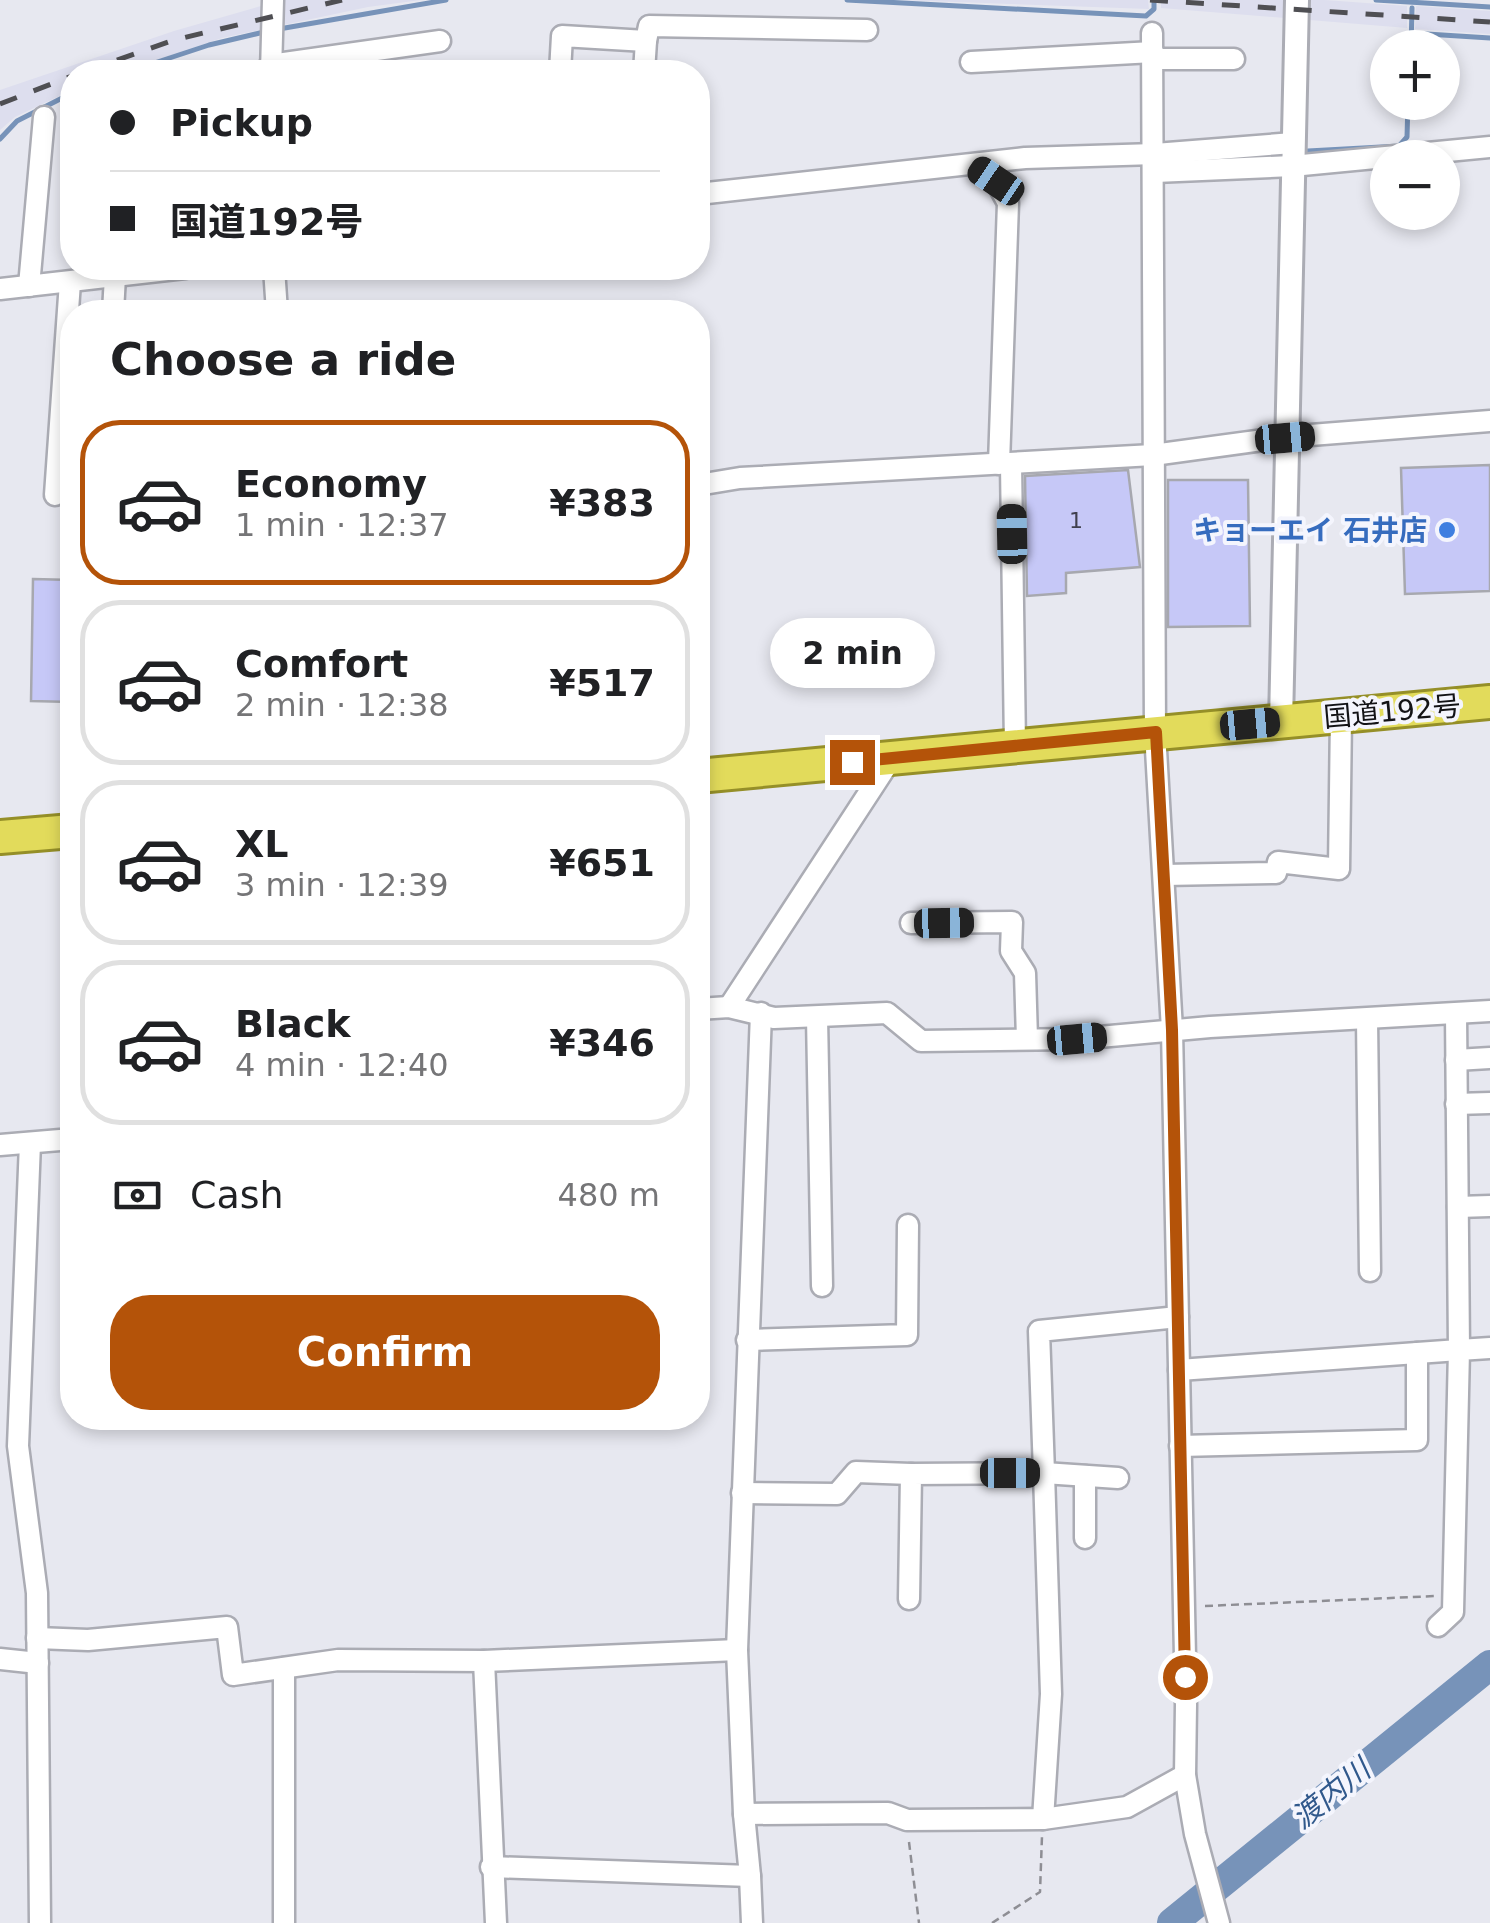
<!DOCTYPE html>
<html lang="en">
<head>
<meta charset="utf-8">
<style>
	:root { --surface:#fff; --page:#f2f2f2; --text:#202124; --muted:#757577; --line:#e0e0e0; --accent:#b45309 }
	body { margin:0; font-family:"DejaVu Sans","Noto Sans JP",sans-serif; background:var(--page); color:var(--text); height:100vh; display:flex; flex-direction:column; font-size:38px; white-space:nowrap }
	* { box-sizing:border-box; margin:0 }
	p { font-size:32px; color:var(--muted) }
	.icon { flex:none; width:55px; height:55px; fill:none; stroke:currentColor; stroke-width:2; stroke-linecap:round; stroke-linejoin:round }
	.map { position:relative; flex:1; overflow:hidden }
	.details { position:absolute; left:60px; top:300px; width:650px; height:1130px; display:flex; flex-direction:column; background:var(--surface); border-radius:40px; box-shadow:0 5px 15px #0003 }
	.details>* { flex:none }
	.banner { position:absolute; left:60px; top:60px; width:650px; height:220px; border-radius:40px; box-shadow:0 5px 15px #0003; display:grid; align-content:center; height:220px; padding:0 50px; background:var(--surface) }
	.tools { position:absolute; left:1370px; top:30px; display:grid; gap:20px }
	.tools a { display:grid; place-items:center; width:90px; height:90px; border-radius:50%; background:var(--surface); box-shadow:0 5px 15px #0003; font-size:50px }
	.end { position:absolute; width:45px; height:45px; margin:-22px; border:12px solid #b45309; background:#fff; box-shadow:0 0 0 5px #fff }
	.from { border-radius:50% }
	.bubble { position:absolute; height:70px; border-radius:35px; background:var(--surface); box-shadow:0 5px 15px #0003; font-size:32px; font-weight:700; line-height:70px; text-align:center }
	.car { position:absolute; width:30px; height:60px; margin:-30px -15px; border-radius:12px; box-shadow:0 0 8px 2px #0007; background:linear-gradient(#222 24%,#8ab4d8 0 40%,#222 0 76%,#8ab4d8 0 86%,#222 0) }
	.banner b { display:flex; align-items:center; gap:35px; height:95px; font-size:38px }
	.banner b+b { border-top:2px solid var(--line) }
	.banner i { width:25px; height:25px; background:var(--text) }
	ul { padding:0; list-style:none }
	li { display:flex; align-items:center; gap:30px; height:165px; margin:0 20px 15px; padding:0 30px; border:5px solid var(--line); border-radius:40px }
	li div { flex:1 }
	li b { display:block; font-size:38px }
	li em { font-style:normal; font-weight:700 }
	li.current { border-color:var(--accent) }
	li>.icon { width:90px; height:90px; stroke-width:1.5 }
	h2 { padding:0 50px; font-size:45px; line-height:120px }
	.pay { display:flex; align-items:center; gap:25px; height:110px; padding:0 50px; font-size:38px }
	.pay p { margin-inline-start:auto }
	.button { display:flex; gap:20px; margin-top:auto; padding:20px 50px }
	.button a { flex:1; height:115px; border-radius:40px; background:var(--accent); color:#fff; font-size:40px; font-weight:700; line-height:115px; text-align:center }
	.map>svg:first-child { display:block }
	.built { fill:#dddeee }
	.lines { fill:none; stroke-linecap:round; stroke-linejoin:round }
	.stream { stroke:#7793b9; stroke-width:5 }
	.river { stroke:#7793b9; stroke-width:30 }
	.building { fill:#c6c8f7; stroke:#a7a8af; stroke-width:2.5 }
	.minor-casing { stroke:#abacb4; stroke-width:25 }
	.tertiary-casing { stroke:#abacb4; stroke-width:28 }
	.trunk-casing { stroke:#958f28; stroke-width:38 }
	.path { stroke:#8e8e94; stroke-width:2.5; stroke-dasharray:8 5; stroke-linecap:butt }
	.minor { stroke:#fff; stroke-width:20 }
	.tertiary { stroke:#fff; stroke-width:22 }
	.trunk { stroke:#e2db5b; stroke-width:32 }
	.rail { stroke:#4f4f53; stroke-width:5; stroke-dasharray:18 18; stroke-linecap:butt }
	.route { stroke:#b45309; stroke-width:12 }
	.shop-dot { fill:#3f7fe0; stroke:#f4f5fd; stroke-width:4 }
	.labels { text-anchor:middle; stroke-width:8; stroke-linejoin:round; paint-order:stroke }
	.number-label { font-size:22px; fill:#40404e }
	.shop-label { font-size:28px; font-weight:bold; fill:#366cbe; stroke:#f4f5fd; text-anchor:end }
	.street-label { font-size:28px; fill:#131316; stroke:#f4f5fd }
	.water-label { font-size:30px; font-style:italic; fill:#31598c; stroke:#f4f5fd }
</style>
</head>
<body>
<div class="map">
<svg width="1490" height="1923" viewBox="0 0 1490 1923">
	<rect width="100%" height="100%" fill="#e7e8f0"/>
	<g class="built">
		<polygon points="282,0 421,0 368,7 222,38 120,72 72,72 72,90 15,117 0,130 0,90 174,31"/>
		<polygon points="901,0 1148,0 1149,9"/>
		<polygon points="1161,0 1325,0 1407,6 1407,28 1161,8"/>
		<polygon points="1416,6 1490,11 1490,34 1415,29"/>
	</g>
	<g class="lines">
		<g class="stream">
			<polyline points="847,0 1146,16 1154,9 1154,0"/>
			<polyline points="1376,0 1490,7"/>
			<polyline points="279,29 446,0"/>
			<polyline points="1411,33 1490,38"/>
			<polyline points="1411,48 1412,8"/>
			<polyline points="127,72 209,45 268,31"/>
			<polyline points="0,139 17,121 72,93"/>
			<polyline points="1308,151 1399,146 1407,137 1408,102"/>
		</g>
		<polyline class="river" points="1172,1923 1490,1665"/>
	</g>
	<g class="building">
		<polygon points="1490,465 1490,591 1405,594 1401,468"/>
		<polygon points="1128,470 1140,567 1066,573 1066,593 1027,596 1025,476"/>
		<polygon points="1168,480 1248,480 1250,626 1168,627"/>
		<polygon points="33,579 72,580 72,702 31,701"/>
	</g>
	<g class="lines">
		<g class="minor-casing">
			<g id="minor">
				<polyline points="1152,33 1155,732 1172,1030 1186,1705 1185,1775 1195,1834 1219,1923"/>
				<polyline points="1154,59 1234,59"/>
				<polyline points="971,62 1153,52"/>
				<polyline points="270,65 440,41"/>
				<polyline points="271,72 273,0"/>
				<polyline points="560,72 562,36 646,41 649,26 867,30"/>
				<polyline points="644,72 646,41"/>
				<polyline points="972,165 996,181 1008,203 999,464"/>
				<polyline points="1155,172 1292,166 1490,147"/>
				<polyline points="698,194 1025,158 1155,154 1293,143"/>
				<polyline points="274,268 277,312"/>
				<polyline points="29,286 44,117"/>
				<polyline points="0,289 185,268"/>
				<polyline points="113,312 115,276"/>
				<polyline points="1011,464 1015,746"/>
				<polyline points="698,485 740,478 1153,455 1285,437 1490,421"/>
				<polyline points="55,495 70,282"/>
				<polyline points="1164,875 1276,873 1278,862 1339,869 1341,716"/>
				<polyline points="911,923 1012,922 1011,951 1025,973 1027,1039"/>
				<polyline points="729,1007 891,759"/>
				<polyline points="698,1009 729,1007 774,1018 887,1013 921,1041 1077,1039 1210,1027 1490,1011"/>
				<polyline points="761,1013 737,1650 744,1814 888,1813 907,1820 1043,1819 1127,1807 1185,1775"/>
				<polyline points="817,1017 822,1286"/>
				<polyline points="1367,1019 1370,1271"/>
				<polyline points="1456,1060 1490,1058"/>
				<polyline points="1456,1104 1490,1103"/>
				<polyline points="30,1143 18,1446 37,1593 40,1923"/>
				<polyline points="0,1145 72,1139"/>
				<polyline points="1458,1207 1490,1206"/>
				<polyline points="747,1340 907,1335 908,1225"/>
				<polyline points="1179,1370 1459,1350 1456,1014"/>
				<polyline points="1180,1446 1417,1440 1417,1353"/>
				<polyline points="1085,1476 1085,1538"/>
				<polyline points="742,1493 837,1494 856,1472 911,1474"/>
				<polyline points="909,1599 911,1474 1044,1473 1039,1331 1178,1317"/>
				<polyline points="1438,1626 1453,1612 1459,1350 1490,1348"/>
				<polyline points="37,1638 88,1640 227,1627 233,1675 338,1660 484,1661 737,1650"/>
				<polyline points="0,1659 38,1663"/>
				<polyline points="484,1661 496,1923"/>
				<polyline points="1043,1819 1051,1694 1044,1473 1118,1478"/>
				<polyline points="491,1867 750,1876 744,1814"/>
				<polyline points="750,1876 752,1923"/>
				<polyline points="284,1923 284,1668"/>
			</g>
		</g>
		<g class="tertiary-casing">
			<polyline id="tertiary" points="1281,722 1297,0"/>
		</g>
		<g class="trunk-casing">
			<g id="trunk">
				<polyline points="698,776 1490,702"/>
				<polyline points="0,837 72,831"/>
			</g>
		</g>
		<g class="path">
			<polyline points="1205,1606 1436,1596"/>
			<polyline points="909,1842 919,1923"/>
			<polyline points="992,1923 1040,1892 1042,1836"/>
		</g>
		<use href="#minor" class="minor"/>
		<use href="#tertiary" class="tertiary"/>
		<use href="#trunk" class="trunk"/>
		<g class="rail">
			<polyline points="1150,0 1490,22"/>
			<polyline points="83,72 174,40 342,0"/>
			<polyline points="0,104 72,76"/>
		</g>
	</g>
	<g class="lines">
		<polyline class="route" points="852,762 1156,732 1172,1030 1185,1677"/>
	</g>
	<circle class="shop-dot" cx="1447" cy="530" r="10"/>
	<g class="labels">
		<g class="number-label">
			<text x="1076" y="528">1</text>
		</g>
		<g class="shop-label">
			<text x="1427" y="540">キョーエイ 石井店</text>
		</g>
		<g class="street-label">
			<text transform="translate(1392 711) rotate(-5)" y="10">国道192号</text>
		</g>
		<g class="water-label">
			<text transform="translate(1331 1794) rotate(-39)" y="10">渡内川</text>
		</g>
	</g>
</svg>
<div class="tools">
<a>+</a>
<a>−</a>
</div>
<i class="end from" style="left:1185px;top:1677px"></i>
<i class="end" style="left:852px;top:762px"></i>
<div class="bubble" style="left:770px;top:618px;width:165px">2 min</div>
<i class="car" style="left:996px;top:181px;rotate:304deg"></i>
<i class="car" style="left:1285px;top:438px;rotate:85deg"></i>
<i class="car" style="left:1012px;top:534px;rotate:359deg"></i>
<i class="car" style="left:1250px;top:724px;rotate:85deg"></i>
<i class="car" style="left:944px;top:923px;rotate:89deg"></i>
<i class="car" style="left:1077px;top:1039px;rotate:85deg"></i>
<i class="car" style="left:1010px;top:1473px;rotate:90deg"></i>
<div class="banner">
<b><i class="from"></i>Pickup</b>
<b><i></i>国道192号</b>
</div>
<section class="details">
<h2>Choose a ride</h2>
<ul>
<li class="current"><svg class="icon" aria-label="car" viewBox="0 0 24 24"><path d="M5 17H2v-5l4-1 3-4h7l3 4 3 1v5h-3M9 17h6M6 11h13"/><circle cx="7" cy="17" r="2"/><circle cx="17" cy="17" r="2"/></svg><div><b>Economy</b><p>1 min · 12:37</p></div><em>¥383</em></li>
<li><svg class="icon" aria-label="car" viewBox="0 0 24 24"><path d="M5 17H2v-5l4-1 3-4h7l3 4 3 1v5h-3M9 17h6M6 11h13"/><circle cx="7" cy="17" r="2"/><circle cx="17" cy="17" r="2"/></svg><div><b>Comfort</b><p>2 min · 12:38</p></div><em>¥517</em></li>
<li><svg class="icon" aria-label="car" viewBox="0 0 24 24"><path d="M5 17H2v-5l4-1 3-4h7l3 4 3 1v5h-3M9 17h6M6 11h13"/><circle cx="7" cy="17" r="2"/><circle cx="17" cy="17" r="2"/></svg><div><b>XL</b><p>3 min · 12:39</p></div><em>¥651</em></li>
<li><svg class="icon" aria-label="car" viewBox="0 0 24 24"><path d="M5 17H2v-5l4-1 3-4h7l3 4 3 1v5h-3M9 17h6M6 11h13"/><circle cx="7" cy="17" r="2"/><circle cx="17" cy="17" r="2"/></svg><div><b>Black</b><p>4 min · 12:40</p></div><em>¥346</em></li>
</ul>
<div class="pay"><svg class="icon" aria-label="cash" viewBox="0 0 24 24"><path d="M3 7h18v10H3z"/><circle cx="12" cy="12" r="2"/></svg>Cash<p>480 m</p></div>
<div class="button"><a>Confirm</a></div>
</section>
</div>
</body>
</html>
